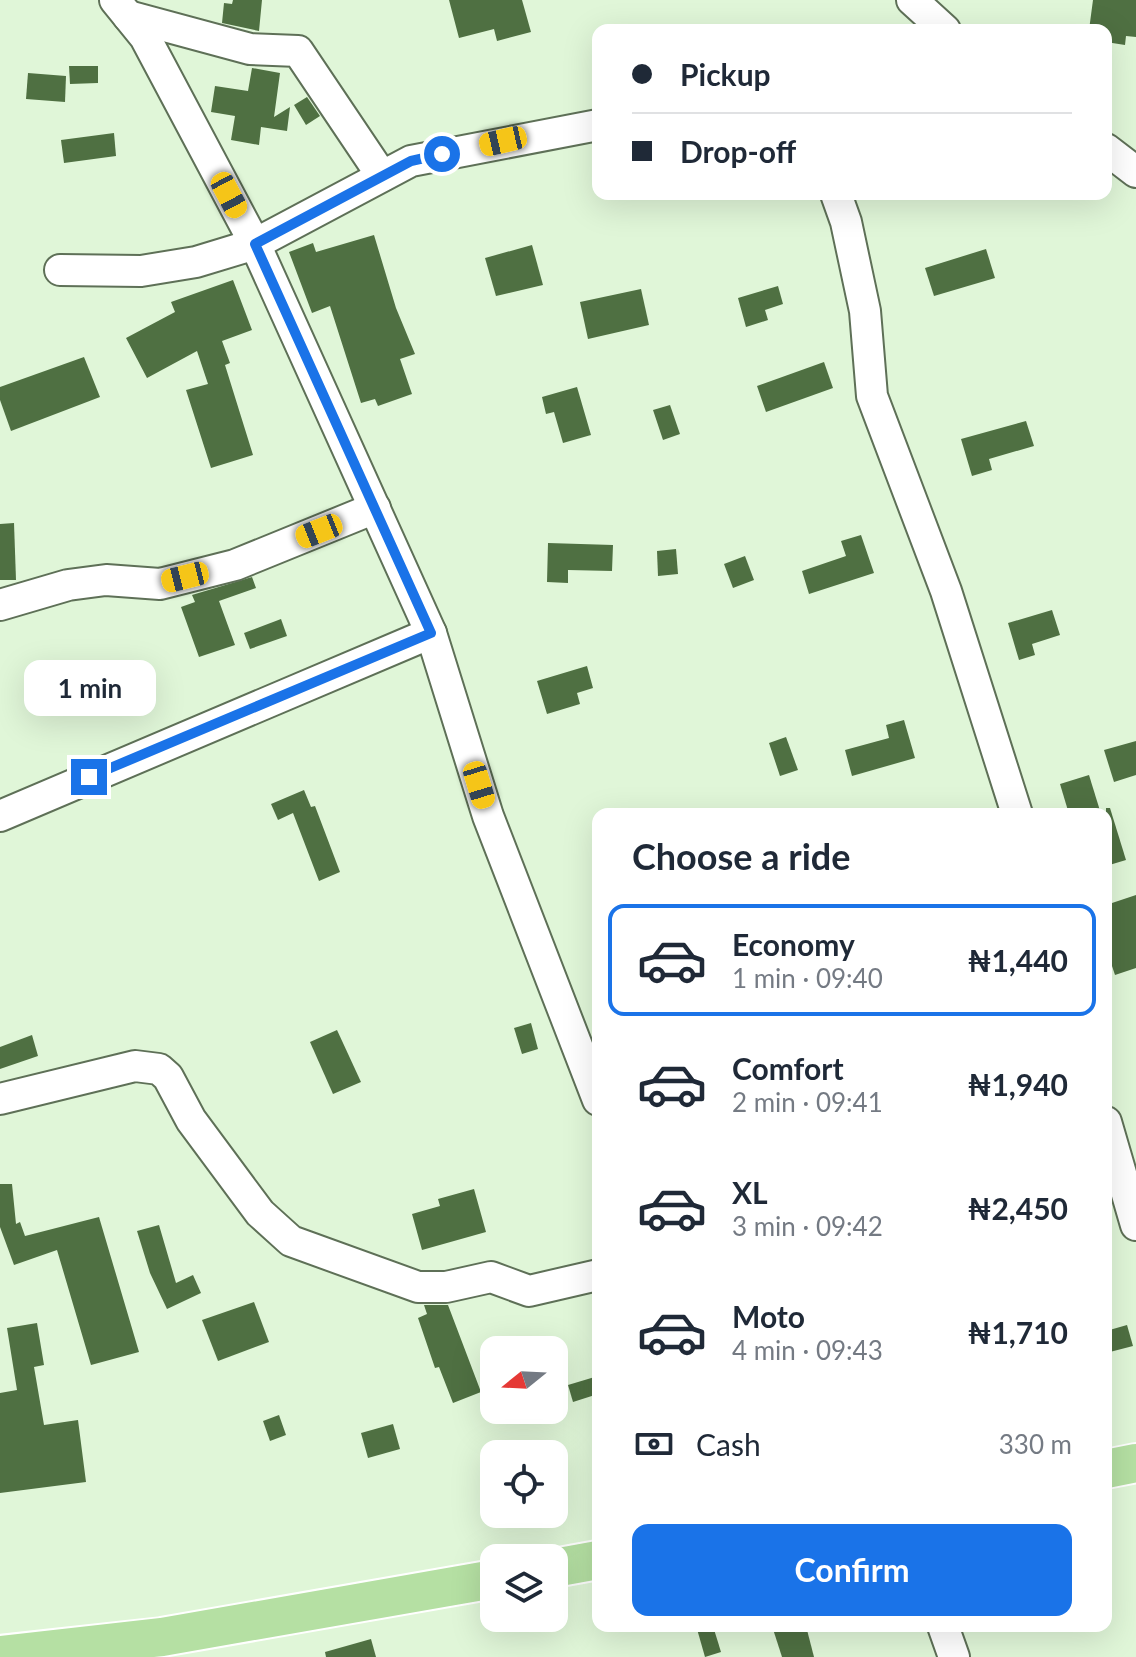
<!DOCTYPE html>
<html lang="en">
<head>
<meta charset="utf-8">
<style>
	:root { --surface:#fff; --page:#f6f6f7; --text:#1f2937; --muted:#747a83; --line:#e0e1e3; --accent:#1a73e8 }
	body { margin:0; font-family:Lato,sans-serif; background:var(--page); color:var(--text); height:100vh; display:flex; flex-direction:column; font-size:30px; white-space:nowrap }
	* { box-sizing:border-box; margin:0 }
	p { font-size:26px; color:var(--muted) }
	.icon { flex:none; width:44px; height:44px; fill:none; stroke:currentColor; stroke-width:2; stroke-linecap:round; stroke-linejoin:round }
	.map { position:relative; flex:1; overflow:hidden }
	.sheet { position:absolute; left:592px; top:808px; width:520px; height:824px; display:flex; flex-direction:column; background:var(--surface); border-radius:16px; box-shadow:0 8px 32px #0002 }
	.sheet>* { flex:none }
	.top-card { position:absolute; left:592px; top:24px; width:520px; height:176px; border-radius:16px; box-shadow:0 8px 32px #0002; display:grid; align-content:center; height:176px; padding:0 40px; background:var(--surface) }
	.needle { width:52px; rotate:252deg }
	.buttons { position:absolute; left:480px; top:1336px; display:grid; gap:16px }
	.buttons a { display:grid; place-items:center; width:88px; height:88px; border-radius:16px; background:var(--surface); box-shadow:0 8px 32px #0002; font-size:40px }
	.end { position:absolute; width:36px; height:36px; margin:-18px; border:10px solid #1a73e8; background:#fff; box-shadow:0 0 0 4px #fff }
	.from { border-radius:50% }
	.bubble { position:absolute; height:56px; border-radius:16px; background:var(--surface); box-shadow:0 8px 32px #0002; font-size:26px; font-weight:700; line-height:56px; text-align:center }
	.car { position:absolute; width:24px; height:48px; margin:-24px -12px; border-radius:10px; box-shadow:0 0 6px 2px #0007; background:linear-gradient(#f5c518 24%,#345 0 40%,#f5c518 0 76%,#345 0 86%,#f5c518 0) }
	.top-card b { display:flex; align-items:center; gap:28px; height:76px; font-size:30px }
	.top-card b+b { border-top:2px solid var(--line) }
	.top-card i { width:20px; height:20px; background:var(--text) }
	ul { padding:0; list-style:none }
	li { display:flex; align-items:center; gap:24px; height:112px; margin:0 16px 12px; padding:0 24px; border:4px solid transparent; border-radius:16px }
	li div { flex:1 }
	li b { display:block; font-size:30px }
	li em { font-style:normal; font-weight:700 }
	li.current { border-color:var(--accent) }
	li>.icon { width:72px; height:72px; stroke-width:1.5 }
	h2 { padding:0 40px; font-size:36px; line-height:96px }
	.pay { display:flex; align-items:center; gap:20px; height:88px; padding:0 40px; font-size:30px }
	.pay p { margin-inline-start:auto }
	.action { display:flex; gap:16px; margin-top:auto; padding:16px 40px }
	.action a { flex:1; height:92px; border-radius:16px; background:var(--accent); color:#fff; font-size:32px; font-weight:700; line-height:92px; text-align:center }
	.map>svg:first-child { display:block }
	.building { fill:#4f7042 }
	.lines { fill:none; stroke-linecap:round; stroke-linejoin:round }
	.minor-casing { stroke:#5e7057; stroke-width:34 }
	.major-casing { stroke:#fff; stroke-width:42 }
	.minor { stroke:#fff; stroke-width:30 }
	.major { stroke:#b5e0a3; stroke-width:38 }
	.route { stroke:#1a73e8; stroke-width:10 }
</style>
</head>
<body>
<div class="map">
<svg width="1136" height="1657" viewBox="0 0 1136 1657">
	<rect width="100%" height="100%" fill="#e0f6d8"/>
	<g class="building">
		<polygon points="233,0 262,0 259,31 222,23 224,3 232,4"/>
		<polygon points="449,0 522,0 531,32 497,41 494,29 459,38"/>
		<polygon points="1093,0 1136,0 1136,37 1126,36 1125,45 1106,42 1106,30 1089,30"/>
		<polygon points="69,66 98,66 98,83 70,84"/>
		<polygon points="252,68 280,73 274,117 290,107 287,131 261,127 259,145 231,140 235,116 211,112 215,86 248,91"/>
		<polygon points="28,73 66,76 65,102 26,99"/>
		<polygon points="307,97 320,116 306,125 294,105"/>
		<polygon points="114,133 116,156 64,163 61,140"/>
		<polygon points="374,235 396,308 415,354 400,359 412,394 378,406 375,399 361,403 330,306 312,313 289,252 313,243 316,252"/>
		<polygon points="532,245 543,285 496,296 485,258"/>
		<polygon points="986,249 995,278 934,296 925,268"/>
		<polygon points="233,280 252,330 222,341 230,363 225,365 253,455 211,468 186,390 208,384 197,351 147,378 126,338 175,312 171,302"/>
		<polygon points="778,286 783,304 765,310 768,320 746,327 738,298"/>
		<polygon points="641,289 649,325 588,339 580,302"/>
		<polygon points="84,357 100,397 11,431 0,400 0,387"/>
		<polygon points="824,362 833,388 766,412 757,386"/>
		<polygon points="577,387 591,435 563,443 554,412 546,414 542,397"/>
		<polygon points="670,405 680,434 663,440 653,410"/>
		<polygon points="1026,421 1034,446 989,459 992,470 972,476 961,439"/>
		<polygon points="14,523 16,580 0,580 0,524"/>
		<polygon points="861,535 874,573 809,594 802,571 846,556 841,541"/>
		<polygon points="548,543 613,545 612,571 568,570 568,583 547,582"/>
		<polygon points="676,549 678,574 658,576 657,551"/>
		<polygon points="745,556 754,580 733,588 724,564"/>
		<polygon points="252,577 256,588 219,601 235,645 199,657 181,607 195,602 192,595"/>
		<polygon points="1052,610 1060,635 1032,644 1035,655 1019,660 1008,623"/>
		<polygon points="281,619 287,636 250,649 244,633"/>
		<polygon points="587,666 593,688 577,693 580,704 547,714 537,681"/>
		<polygon points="130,689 136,703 114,712 108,697"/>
		<polygon points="904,720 915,758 852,776 845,750 889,738 886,725"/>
		<polygon points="786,737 798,770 780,776 769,743"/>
		<polygon points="1136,741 1136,775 1114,782 1104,750"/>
		<polygon points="1089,775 1101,814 1069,814 1060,784"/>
		<polygon points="304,790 311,807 315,806 340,872 319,881 293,813 278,820 271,804"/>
		<polygon points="1106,808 1110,808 1126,860 1106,866"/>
		<polygon points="1136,895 1136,968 1115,975 1106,948 1106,905"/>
		<polygon points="531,1023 538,1049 522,1054 514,1028"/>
		<polygon points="337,1030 361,1082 333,1094 310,1042"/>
		<polygon points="32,1035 38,1056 0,1069 0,1047"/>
		<polygon points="0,1184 12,1184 16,1224 20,1222 25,1236 99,1217 139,1352 91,1365 57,1250 14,1265 0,1227"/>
		<polygon points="474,1189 486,1232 422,1250 412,1214 440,1206 438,1199"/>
		<polygon points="159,1225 176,1283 193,1275 201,1293 167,1309 150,1273 137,1231"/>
		<polygon points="254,1302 269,1342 218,1361 202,1320"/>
		<polygon points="424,1305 448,1305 481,1392 453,1403 439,1367 435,1368 418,1318 427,1314"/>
		<polygon points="37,1323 44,1365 34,1367 44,1425 78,1420 86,1482 0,1493 0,1393 17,1390 7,1328"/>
		<polygon points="1127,1325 1133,1346 1106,1353 1106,1331"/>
		<polygon points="598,1376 598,1394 573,1402 568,1385"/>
		<polygon points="279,1415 286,1435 270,1441 263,1421"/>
		<polygon points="393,1424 400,1449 368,1458 361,1433"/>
		<polygon points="713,1626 721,1652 705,1657 697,1629"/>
		<polygon points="772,1626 806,1626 814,1657 782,1657"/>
		<polygon points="371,1639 376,1657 326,1657 325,1652"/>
	</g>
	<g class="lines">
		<g class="minor-casing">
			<g id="minor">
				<polyline points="115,0 145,37 255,244 431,633 488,816 598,1100"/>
				<polyline points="912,0 945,30"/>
				<polyline points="128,16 250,49 298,51 382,176"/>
				<polyline points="1106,149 1136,172"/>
				<polyline points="836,194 846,222 865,311 872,396 946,591 1017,814"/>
				<polyline points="60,270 141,271 196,262 255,244 411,161 598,125"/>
				<polyline points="0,605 68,585 106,580 160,584 235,565 375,508"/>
				<polyline points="0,816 431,633"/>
				<polyline points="0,1099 135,1066 159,1069 168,1077 191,1120 260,1213 291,1241 418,1287 446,1287 491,1277 529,1291 598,1275"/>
				<polyline points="1106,1122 1136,1225"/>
				<polyline points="943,1626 954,1657"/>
			</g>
		</g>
		<g class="major-casing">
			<g id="major">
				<polyline points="1106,1469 1136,1463"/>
				<polyline points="554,1568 598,1560"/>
				<polyline points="0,1655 162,1637 494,1579"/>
			</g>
		</g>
		<use href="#minor" class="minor"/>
		<use href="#major" class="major"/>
	</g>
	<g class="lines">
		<polyline class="route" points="89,777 431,633 255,244 411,161 442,154"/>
	</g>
</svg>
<div class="buttons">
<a><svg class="needle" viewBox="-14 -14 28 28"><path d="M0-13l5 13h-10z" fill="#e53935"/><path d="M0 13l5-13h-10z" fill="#747a83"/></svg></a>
<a><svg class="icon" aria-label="locate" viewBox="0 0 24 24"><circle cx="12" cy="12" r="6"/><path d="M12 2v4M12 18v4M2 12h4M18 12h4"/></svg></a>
<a><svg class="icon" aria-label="layers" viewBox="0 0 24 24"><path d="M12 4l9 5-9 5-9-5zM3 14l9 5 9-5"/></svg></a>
</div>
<i class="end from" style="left:442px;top:154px"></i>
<i class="end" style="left:89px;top:777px"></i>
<div class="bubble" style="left:24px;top:660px;width:132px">1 min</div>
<i class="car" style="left:503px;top:141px;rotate:257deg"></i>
<i class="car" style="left:229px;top:195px;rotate:152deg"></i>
<i class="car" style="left:319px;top:531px;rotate:248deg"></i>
<i class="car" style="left:185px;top:577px;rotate:256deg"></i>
<i class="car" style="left:479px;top:785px;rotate:163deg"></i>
<div class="top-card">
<b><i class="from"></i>Pickup</b>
<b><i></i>Drop-off</b>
</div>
<section class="sheet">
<h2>Choose a ride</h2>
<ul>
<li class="current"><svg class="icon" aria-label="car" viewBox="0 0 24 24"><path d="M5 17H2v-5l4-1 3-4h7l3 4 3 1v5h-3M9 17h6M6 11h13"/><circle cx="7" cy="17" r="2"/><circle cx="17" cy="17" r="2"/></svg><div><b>Economy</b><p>1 min · 09:40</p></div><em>₦1,440</em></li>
<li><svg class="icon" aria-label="car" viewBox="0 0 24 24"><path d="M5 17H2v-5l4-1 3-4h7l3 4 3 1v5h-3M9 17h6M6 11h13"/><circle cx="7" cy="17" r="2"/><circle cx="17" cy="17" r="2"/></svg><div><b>Comfort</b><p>2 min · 09:41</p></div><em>₦1,940</em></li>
<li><svg class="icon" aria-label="car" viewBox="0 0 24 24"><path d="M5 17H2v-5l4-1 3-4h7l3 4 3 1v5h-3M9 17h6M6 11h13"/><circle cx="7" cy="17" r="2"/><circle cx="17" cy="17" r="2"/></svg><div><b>XL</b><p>3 min · 09:42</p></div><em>₦2,450</em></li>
<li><svg class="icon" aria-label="car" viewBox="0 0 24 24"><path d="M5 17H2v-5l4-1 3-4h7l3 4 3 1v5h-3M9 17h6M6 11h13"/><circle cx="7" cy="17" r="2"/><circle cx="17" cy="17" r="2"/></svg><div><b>Moto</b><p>4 min · 09:43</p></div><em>₦1,710</em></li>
</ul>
<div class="pay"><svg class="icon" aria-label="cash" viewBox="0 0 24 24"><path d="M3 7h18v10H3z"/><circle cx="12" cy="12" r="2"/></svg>Cash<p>330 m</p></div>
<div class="action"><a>Confirm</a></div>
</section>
</div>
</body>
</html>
